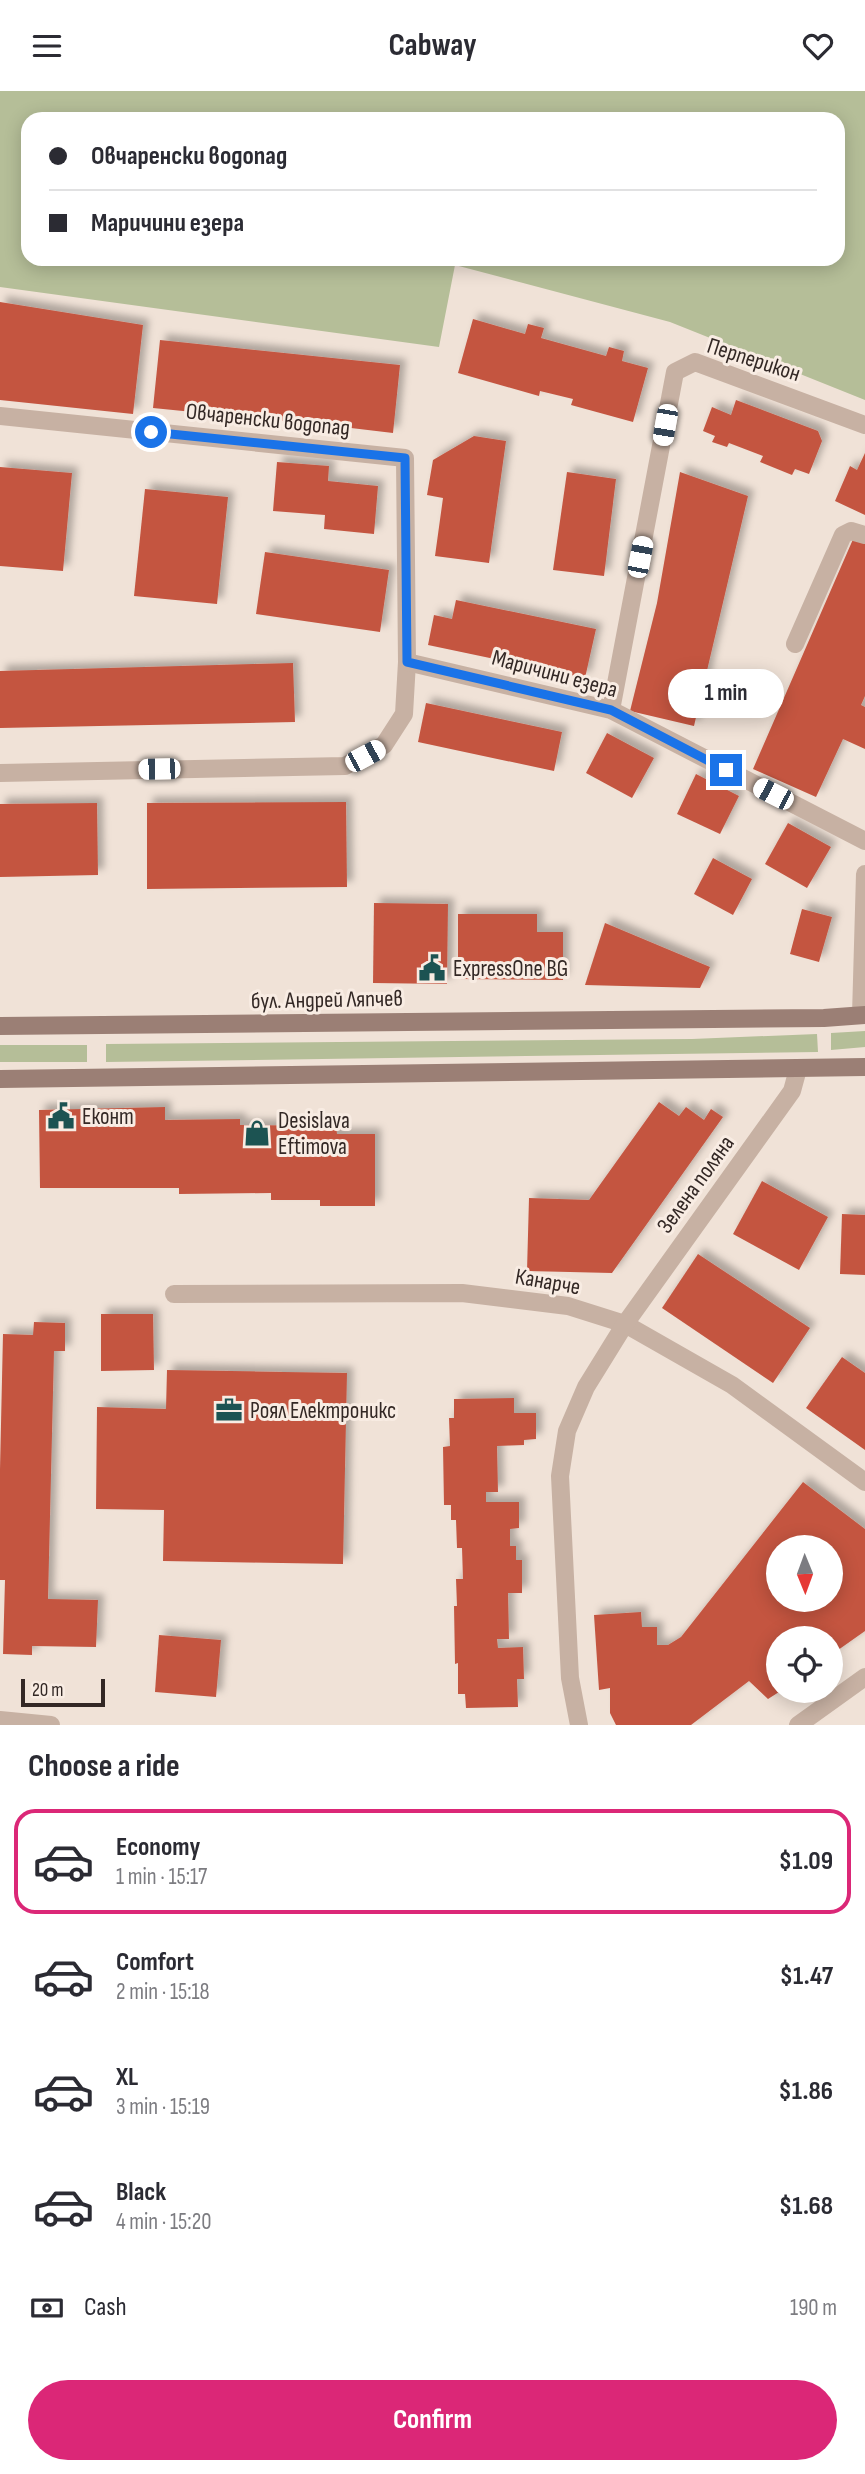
<!DOCTYPE html>
<html lang="en">
<head>
<meta charset="utf-8">
<style>
	:root { --surface:#fff; --page:#f2f2f3; --text:#2b2b33; --muted:#7c7c81; --line:#e1e1e2; --accent:#db2777 }
	body { margin:0; font-family:"Sofia Sans Condensed",sans-serif; background:var(--page); color:var(--text); height:100vh; display:flex; flex-direction:column; font-size:26px; white-space:nowrap }
	* { box-sizing:border-box; margin:0 }
	p { font-size:23px; color:var(--muted) }
	.icon { flex:none; width:38px; height:38px; fill:none; stroke:currentColor; stroke-width:2; stroke-linecap:round; stroke-linejoin:round }
	.map { position:relative; height:1634px; overflow:hidden }
	.sheet { display:flex; flex-direction:column; background:var(--surface); flex:1 }
	.sheet>* { flex:none }
	.guide { position:absolute; left:21px; top:21px; width:824px; height:154px; border-radius:21px; box-shadow:0 4px 18px #0003; display:grid; align-content:center; height:154px; padding:0 28px; background:var(--surface) }
	.needle { width:46px; rotate:179deg }
	.tools { position:absolute; left:766px; top:1444px; display:grid; gap:14px }
	.tools a { display:grid; place-items:center; width:77px; height:77px; border-radius:50%; background:var(--surface); box-shadow:0 4px 18px #0003; font-size:35px }
	.scale { position:absolute; left:21px; bottom:18px; width:84px; box-sizing:border-box; padding-left:7px; border:4px solid #332825; border-top:0; font-size:19px; line-height:24px; white-space:nowrap; color:#332825; -webkit-text-stroke:5px #f8ece3; paint-order:stroke }
	.end { position:absolute; width:32px; height:32px; margin:-16px; border:9px solid #1a73e8; background:#fff; box-shadow:0 0 0 4px #fff }
	.from { border-radius:50% }
	.bubble { position:absolute; height:49px; border-radius:24px; background:var(--surface); box-shadow:0 4px 18px #0003; font-size:23px; font-weight:700; line-height:49px; text-align:center }
	.car { position:absolute; width:21px; height:42px; margin:-21px -10px; border-radius:9px; box-shadow:0 0 5px 2px #0007; background:linear-gradient(#fff 24%,#345 0 40%,#fff 0 76%,#345 0 86%,#fff 0) }
	.guide b { display:flex; align-items:center; gap:24px; height:66px; font-size:26px }
	.guide b+b { border-top:2px solid var(--line) }
	.guide i { width:18px; height:18px; background:var(--text) }
	ul { padding:0; list-style:none }
	li { display:flex; align-items:center; gap:21px; height:105px; margin:0 14px 10px; padding:0 14px; border:4px solid transparent; border-radius:21px }
	li div { flex:1 }
	li b { display:block; font-size:26px }
	li em { font-style:normal; font-weight:700 }
	li.current { border-color:var(--accent) }
	li>.icon { width:63px; height:63px; stroke-width:1.5 }
	h2 { padding:0 28px; font-size:32px; line-height:84px }
	.pay { display:flex; align-items:center; gap:18px; height:77px; padding:0 28px; font-size:26px }
	.pay p { margin-inline-start:auto }
	.cta { display:flex; gap:14px; margin-top:auto; padding:14px 28px }
	.cta a { flex:1; height:80px; border-radius:42px; background:var(--accent); color:#fff; font-size:28px; font-weight:700; line-height:80px; text-align:center }
	header { display:flex; justify-content:space-between; align-items:center; height:91px; padding:0 28px; background:var(--surface); font-size:32px; font-weight:700 }
	.map>svg:first-child { display:block }
	.green { fill:#b5be98; fill-rule:evenodd }
	.building { fill:#c45541; fill-rule:evenodd; filter:url(#shadow) }
	.lines { fill:none; stroke-linecap:round; stroke-linejoin:round }
	.service { stroke:#c7b1a3; stroke-width:18 }
	.minor { stroke:#c7b1a3; stroke-width:18 }
	.secondary { stroke:#9b7f75; stroke-width:18 }
	.route { stroke:#1a73e8; stroke-width:9 }
	.labels { text-anchor:middle; stroke-width:6; stroke-linejoin:round; paint-order:stroke }
	.street-label { font-size:23px; fill:#332825; stroke:#f8ece3 }
	.poi-label { font-size:23px; fill:#332825; stroke:#f8ece3; text-anchor:start }
</style>
</head>
<body>
<header><svg class="icon" aria-label="menu" viewBox="0 0 24 24"><path d="M4 6h16M4 12h16M4 18h16"/></svg>Cabway<svg class="icon" aria-label="heart" viewBox="0 0 24 24"><path d="M12 20l-8-8c-3-5 5-10 8-4 3-6 11-1 8 4z"/></svg></header>
<div class="map">
<svg width="865" height="1634" viewBox="0 0 865 1634">
	<defs>
		<filter id="shadow"><feDropShadow dx="6" dy="-6" stdDeviation="3.5" flood-color="#0004"/></filter>
	</defs>
	<rect width="100%" height="100%" fill="#f0e2d7"/>
	<g class="green">
		<path d="M0,0H865V309L670,231L455,174L439,256L0,196ZM838,28V168H28V28Z"/>
		<polygon points="865,940 865,956 831,959 831,942"/>
		<polygon points="817,943 818,961 106,971 106,953 692,948"/>
		<rect x="0" y="954" width="87" height="17"/>
	</g>
	<g class="building">
		<polygon points="0,211 143,234 133,323 0,309"/>
		<polygon points="473,228 525,243 528,233 544,237 541,247 606,265 609,256 624,260 622,270 648,277 633,331 571,314 573,308 540,300 539,305 458,282"/>
		<polygon points="160,249 400,274 393,342 351,337 335,342 321,334 223,324 208,329 193,321 153,317"/>
		<polygon points="736,309 818,340 822,350 809,383 795,378 792,384 760,371 763,365 729,352 727,356 712,351 715,345 703,340 712,316 731,324"/>
		<polygon points="474,345 506,350 489,472 435,465 443,407 427,404 433,369"/>
		<polygon points="865,362 865,424 835,410 850,375 857,379"/>
		<polygon points="277,371 329,375 328,390 378,395 374,443 324,438 325,424 273,420"/>
		<polygon points="0,376 72,382 63,480 0,475"/>
		<polygon points="567,381 616,388 604,485 553,479"/>
		<polygon points="680,381 748,405 694,635 630,620 657,512"/>
		<polygon points="145,398 228,406 217,513 134,505"/>
		<polygon points="854,446 865,451 865,605 861,614 865,616 865,658 843,648 816,706 753,678"/>
		<polygon points="265,461 389,479 380,541 256,523"/>
		<polygon points="456,509 596,538 585,587 428,554 434,524 452,528"/>
		<polygon points="293,572 295,631 0,637 0,580"/>
		<polygon points="426,612 562,641 554,680 418,651"/>
		<polygon points="607,642 654,667 632,707 586,682"/>
		<polygon points="696,683 739,705 720,743 677,723"/>
		<polygon points="346,711 347,796 147,798 147,712"/>
		<polygon points="97,712 98,784 0,786 0,713"/>
		<polygon points="788,732 831,756 807,797 765,773"/>
		<polygon points="713,767 752,788 733,824 694,803"/>
		<polygon points="374,812 448,813 447,893 373,892"/>
		<polygon points="802,818 832,826 819,871 790,863"/>
		<polygon points="458,823 537,823 537,841 563,841 563,889 458,888"/>
		<polygon points="605,832 710,876 700,897 585,894"/>
		<polygon points="659,1011 679,1025 686,1016 704,1029 711,1018 723,1026 612,1182 527,1180 529,1107 589,1109"/>
		<polygon points="165,1016 165,1029 240,1028 240,1034 336,1035 337,1043 375,1043 375,1115 320,1115 320,1109 271,1109 271,1102 179,1103 179,1097 40,1097 39,1019"/>
		<polygon points="762,1090 828,1126 799,1179 733,1143"/>
		<polygon points="842,1123 865,1124 865,1184 840,1183"/>
		<polygon points="698,1163 810,1237 773,1292 662,1217"/>
		<polygon points="101,1223 153,1223 154,1279 101,1280"/>
		<polygon points="34,1231 65,1232 65,1260 54,1260 48,1508 98,1509 96,1556 32,1555 32,1564 3,1563 5,1489 0,1489 0,1378 3,1243 33,1244"/>
		<polygon points="842,1266 865,1282 865,1359 806,1317"/>
		<polygon points="167,1279 347,1282 343,1473 163,1470 164,1419 96,1418 97,1316 166,1318"/>
		<polygon points="514,1307 514,1322 536,1322 536,1348 524,1349 524,1354 497,1355 498,1401 486,1401 486,1411 519,1411 519,1437 510,1438 510,1455 516,1455 516,1469 522,1469 522,1502 508,1502 509,1548 497,1548 498,1557 523,1556 524,1588 517,1588 518,1616 466,1617 465,1603 458,1603 458,1572 455,1573 454,1515 457,1515 456,1488 463,1488 462,1457 457,1457 456,1429 451,1429 451,1414 444,1414 443,1356 450,1355 449,1327 454,1327 454,1308"/>
		<path d="M803,1391L865,1438V1540L831,1564V1547H779V1601L768,1608L749,1590L691,1634H616L610,1622V1597L599,1599L594,1524L641,1521L642,1536H657V1554H668L681,1546ZM779,1456H831V1508H779Z"/>
		<polygon points="159,1544 221,1549 216,1606 155,1601"/>
	</g>
	<g class="lines">
		<polyline class="service" points="795,553 843,444 851,440 865,444"/>
		<g class="minor">
			<polyline points="0,325 405,367 407,571 404,623 384,654 345,675 0,682"/>
			<polyline points="407,571 611,619 865,750"/>
			<polyline points="611,619 675,281 695,271 865,334"/>
			<polyline points="861,924 865,783"/>
			<polyline points="174,1203 462,1202 568,1215 625,1233 732,1294 865,1391"/>
			<polyline points="0,1629 51,1634"/>
			<polyline points="579,1634 570,1587 560,1385 567,1340 586,1296 625,1233 792,1000 798,978"/>
			<polyline points="798,1634 865,1586"/>
		</g>
		<g class="secondary">
			<polyline points="0,935 824,927 865,924"/>
			<polyline points="0,988 865,976"/>
		</g>
	</g>
	<g class="lines">
		<polyline class="route" points="151,341 405,367 407,571 611,619 726,679"/>
	</g>
	<defs>
		<g id="civic-bare" transform="scale(2.1)"><path d="M-.6-6.5H3V-4.5H.6V-3L4-1V1h2V6H-6V1h2V-1L-.6-3ZM-1.2 2.5V6h2.4V2.5Z" fill="#1c5352" stroke="#f8ece3" stroke-width="2.5" paint-order="stroke"/></g>
		<g id="shop-bare" transform="scale(2.1)"><path d="M-5-2.5h2.3a2.7 3.5 0 0 1 5.4 0H5L5.5 6h-11ZM-1.5-2.5h3a1.5 2.3 0 0 0-3 0Z" fill="#1c5352" stroke="#f8ece3" stroke-width="2.5" paint-order="stroke"/></g>
		<g id="office-bare" transform="scale(2.1)"><path d="M-6-3h4V-5.5h4V-3h4V5H-6ZM-1-4.5V-3h2v-1.5ZM-6 0V1H6V0Z" fill="#1c5352" stroke="#f8ece3" stroke-width="2.5" paint-order="stroke"/></g>
	</defs>
	<g fill-rule="evenodd">
		<use href="#civic-bare" x="432" y="877"/>
		<use href="#civic-bare" x="61" y="1025"/>
		<use href="#shop-bare" x="257" y="1042"/>
		<use href="#office-bare" x="229" y="1319"/>
	</g>
	<g class="labels">
		<g class="street-label">
			<text transform="translate(754 268) rotate(18)" y="8">Перперикон</text>
			<text transform="translate(268 328) rotate(6)" y="8">Овчаренски водопад</text>
			<text transform="translate(555 582) rotate(15)" y="8">Маричини езера</text>
			<text transform="translate(327 908) rotate(-1)" y="8">бул. Андрей Ляпчев</text>
			<text transform="translate(695 1093) rotate(-54)" y="8">Зелена поляна</text>
			<text transform="translate(548 1190) rotate(10)" y="8">Канарче</text>
		</g>
		<g class="poi-label">
			<text x="453" y="885">ExpressOne BG</text>
			<text x="82" y="1033">Еконт</text>
			<text x="278" y="1037">Desislava<tspan x="278" dy="26">Eftimova</tspan></text>
			<text x="250" y="1327">Роял Електроникс</text>
		</g>
	</g>
</svg>
<div class="tools">
<a><svg class="needle" viewBox="-14 -14 28 28"><path d="M0-13l5 13h-10z" fill="#e53935"/><path d="M0 13l5-13h-10z" fill="#7c7c81"/></svg></a>
<a><svg class="icon" aria-label="locate" viewBox="0 0 24 24"><circle cx="12" cy="12" r="6"/><path d="M12 2v4M12 18v4M2 12h4M18 12h4"/></svg></a>
</div>
<div class="scale">20 m</div>
<i class="end from" style="left:151px;top:341px"></i>
<i class="end" style="left:726px;top:679px"></i>
<div class="bubble" style="left:668px;top:578px;width:116px">1 min</div>
<i class="car" style="left:665px;top:334px;rotate:190deg"></i>
<i class="car" style="left:640px;top:466px;rotate:11deg"></i>
<i class="car" style="left:365px;top:665px;rotate:62deg"></i>
<i class="car" style="left:159px;top:678px;rotate:269deg"></i>
<i class="car" style="left:773px;top:703px;rotate:297deg"></i>
<div class="guide">
<b><i class="from"></i>Овчаренски водопад</b>
<b><i></i>Маричини езера</b>
</div>
</div>
<section class="sheet">
<h2>Choose a ride</h2>
<ul>
<li class="current"><svg class="icon" aria-label="car" viewBox="0 0 24 24"><path d="M5 17H2v-5l4-1 3-4h7l3 4 3 1v5h-3M9 17h6M6 11h13"/><circle cx="7" cy="17" r="2"/><circle cx="17" cy="17" r="2"/></svg><div><b>Economy</b><p>1 min · 15:17</p></div><em>$1.09</em></li>
<li><svg class="icon" aria-label="car" viewBox="0 0 24 24"><path d="M5 17H2v-5l4-1 3-4h7l3 4 3 1v5h-3M9 17h6M6 11h13"/><circle cx="7" cy="17" r="2"/><circle cx="17" cy="17" r="2"/></svg><div><b>Comfort</b><p>2 min · 15:18</p></div><em>$1.47</em></li>
<li><svg class="icon" aria-label="car" viewBox="0 0 24 24"><path d="M5 17H2v-5l4-1 3-4h7l3 4 3 1v5h-3M9 17h6M6 11h13"/><circle cx="7" cy="17" r="2"/><circle cx="17" cy="17" r="2"/></svg><div><b>XL</b><p>3 min · 15:19</p></div><em>$1.86</em></li>
<li><svg class="icon" aria-label="car" viewBox="0 0 24 24"><path d="M5 17H2v-5l4-1 3-4h7l3 4 3 1v5h-3M9 17h6M6 11h13"/><circle cx="7" cy="17" r="2"/><circle cx="17" cy="17" r="2"/></svg><div><b>Black</b><p>4 min · 15:20</p></div><em>$1.68</em></li>
</ul>
<div class="pay"><svg class="icon" aria-label="cash" viewBox="0 0 24 24"><path d="M3 7h18v10H3z"/><circle cx="12" cy="12" r="2"/></svg>Cash<p>190 m</p></div>
<div class="cta"><a>Confirm</a></div>
</section>
</body>
</html>
